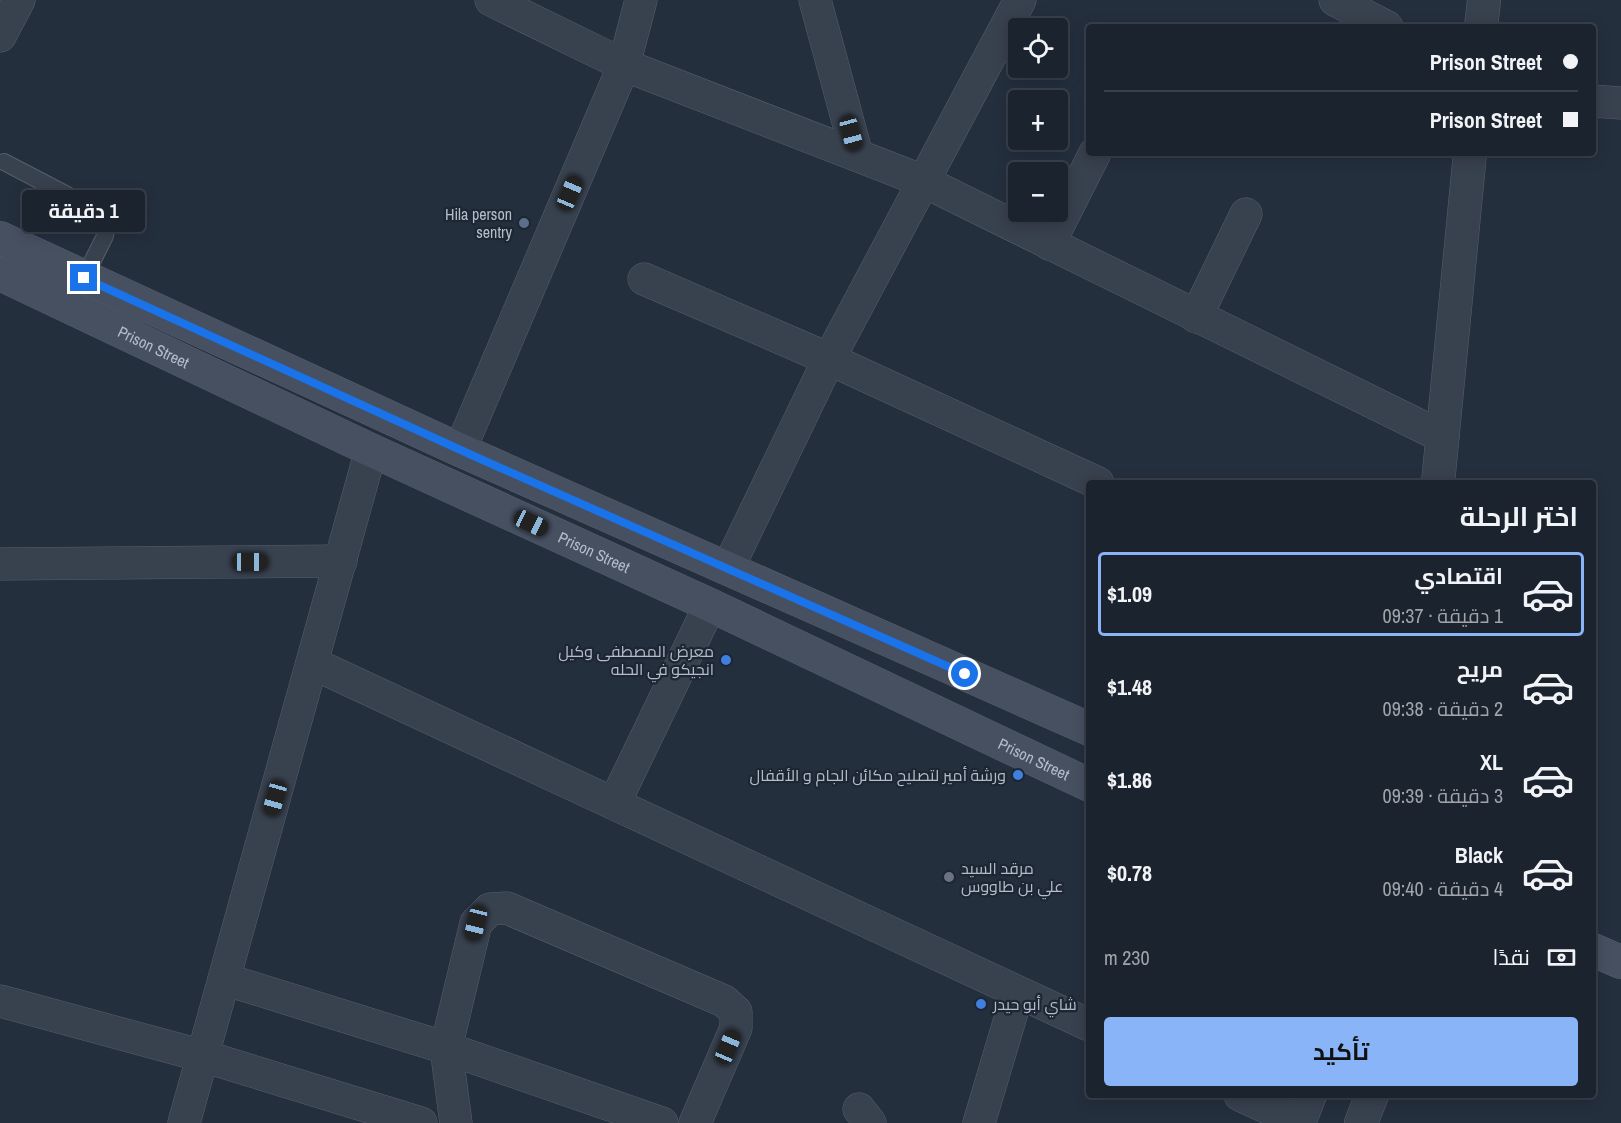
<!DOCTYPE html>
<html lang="ar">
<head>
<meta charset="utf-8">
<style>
	:root { --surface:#1b232e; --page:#282f3a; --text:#f1f3f6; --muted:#a0a4aa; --line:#39404a; --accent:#8ab4f8 }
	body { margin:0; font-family:"Archivo Narrow",Cairo,sans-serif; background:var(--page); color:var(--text); direction:rtl; height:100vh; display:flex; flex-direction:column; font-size:22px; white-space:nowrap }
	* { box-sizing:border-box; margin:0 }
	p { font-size:20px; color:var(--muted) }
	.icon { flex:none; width:33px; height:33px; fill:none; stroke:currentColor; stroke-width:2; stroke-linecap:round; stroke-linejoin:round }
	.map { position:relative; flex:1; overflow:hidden; direction:ltr }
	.details { position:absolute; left:1086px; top:480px; width:510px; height:618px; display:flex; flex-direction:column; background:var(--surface); border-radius:6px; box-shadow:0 3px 15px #0003,0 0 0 2px var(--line); direction:rtl }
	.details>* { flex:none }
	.guide { position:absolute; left:1086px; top:24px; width:510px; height:132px; border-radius:6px; box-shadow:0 3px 15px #0003,0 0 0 2px var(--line); direction:rtl; display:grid; align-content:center; height:132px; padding:0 18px; background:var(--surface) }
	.controls { position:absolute; left:1008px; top:18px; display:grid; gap:12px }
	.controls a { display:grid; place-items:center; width:60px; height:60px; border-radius:6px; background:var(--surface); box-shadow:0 3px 15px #0003,0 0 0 2px var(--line); font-size:30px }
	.end { position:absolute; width:27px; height:27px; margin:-14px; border:8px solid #1a73e8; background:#fff; box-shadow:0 0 0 3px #fff }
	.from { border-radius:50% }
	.bubble { position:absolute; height:42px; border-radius:6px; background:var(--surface); box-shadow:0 3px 15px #0003,0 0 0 2px var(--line); font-size:20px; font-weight:700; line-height:42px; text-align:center; direction:rtl }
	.car { position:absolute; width:18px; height:36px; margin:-18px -9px; border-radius:8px; box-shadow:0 0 4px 2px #0007; background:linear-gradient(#222 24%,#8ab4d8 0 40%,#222 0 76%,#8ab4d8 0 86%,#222 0) }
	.guide b { display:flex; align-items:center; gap:21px; height:57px; font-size:22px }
	.guide b+b { border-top:2px solid var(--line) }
	.guide i { width:15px; height:15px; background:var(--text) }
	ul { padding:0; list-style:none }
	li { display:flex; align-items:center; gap:18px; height:84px; margin:0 12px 9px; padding:0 6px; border:3px solid transparent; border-radius:6px }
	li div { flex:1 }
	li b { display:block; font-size:22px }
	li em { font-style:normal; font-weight:700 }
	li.active { border-color:var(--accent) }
	li>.icon { width:54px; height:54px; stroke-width:1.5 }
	h2 { padding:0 18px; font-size:27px; line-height:72px }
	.pay { display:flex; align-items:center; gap:15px; height:66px; padding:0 18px; font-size:22px }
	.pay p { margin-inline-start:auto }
	.primary-button { display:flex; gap:12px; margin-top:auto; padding:12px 18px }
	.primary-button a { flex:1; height:69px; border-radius:6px; background:var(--accent); color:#111; font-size:24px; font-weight:700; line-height:69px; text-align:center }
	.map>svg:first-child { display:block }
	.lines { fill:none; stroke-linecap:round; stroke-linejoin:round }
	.service-casing { stroke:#565f6c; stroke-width:18 }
	.minor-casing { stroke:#565f6c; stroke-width:33 }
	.tertiary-casing { stroke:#565f6c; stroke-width:34 }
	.secondary-casing { stroke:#565f6c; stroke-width:34 }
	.service { stroke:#38414e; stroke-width:16 }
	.minor { stroke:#38414e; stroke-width:32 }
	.tertiary { stroke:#38414e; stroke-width:33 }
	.secondary { stroke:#465061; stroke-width:33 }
	.route { stroke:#1a73e8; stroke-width:8 }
	.service-dot { fill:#5c6f8a; stroke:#1d2633; stroke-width:2 }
	.shop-dot { fill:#3f7fe0; stroke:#1d2633; stroke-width:2 }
	.worship-dot { fill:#6b7280; stroke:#1d2633; stroke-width:2 }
	.labels { text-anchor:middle; stroke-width:4.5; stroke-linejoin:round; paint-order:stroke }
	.poi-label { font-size:16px; fill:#b4bcc9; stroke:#1d2633; text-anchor:end }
	.street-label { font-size:16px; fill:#b4bcc9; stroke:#1d2633 }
</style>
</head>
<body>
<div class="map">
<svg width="1621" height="1123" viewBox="0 0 1621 1123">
	<rect width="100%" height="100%" fill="#242f3e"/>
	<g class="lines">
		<g class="service-casing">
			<polyline id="service" points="4,162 100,212 107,223 105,236 84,278"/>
		</g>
		<g class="minor-casing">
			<g id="minor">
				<polyline points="491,0 624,65 923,181 1443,437"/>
				<polyline points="815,0 857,155"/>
				<polyline points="1335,0 1387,27"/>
				<polyline points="0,36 19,0"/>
				<polyline points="1593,101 1621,103"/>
				<polyline points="1049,244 1095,153"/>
				<polyline points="644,279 829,359 1098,483"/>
				<polyline points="1196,317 1246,214"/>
				<polyline points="460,450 624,65 641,0"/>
				<polyline points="0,564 341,561"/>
				<polyline points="728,568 829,359 1020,0"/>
				<polyline points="312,663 1089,1025"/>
				<polyline points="614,804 710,605"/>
				<polyline points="224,979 446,1048 662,1123"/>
				<polyline points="0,1001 203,1056 421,1123"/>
				<polyline points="1240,1095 1300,1123"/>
				<polyline points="859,1109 870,1123"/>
				<polyline points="184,1123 371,450"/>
				<polyline points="456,1123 446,1048 476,923 490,909 507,908 724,1001 736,1012 736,1028 695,1123"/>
				<polyline points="979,1123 1018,992"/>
			</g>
		</g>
		<g class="tertiary-casing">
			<g id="tertiary">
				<polyline points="1481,27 1484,0"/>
				<polyline points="1438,483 1470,153"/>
				<polyline points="1299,1123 1310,1095"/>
				<polyline points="1361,1123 1372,1095"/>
			</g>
		</g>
		<g class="secondary-casing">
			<g id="secondary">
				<polyline points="0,238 460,450 1089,729"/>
				<path id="s1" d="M0,274L371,450L710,605L1089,785"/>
				<polyline points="1593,950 1621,962"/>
			</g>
		</g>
		<use href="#service" class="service"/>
		<use href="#minor" class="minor"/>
		<use href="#tertiary" class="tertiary"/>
		<use href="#secondary" class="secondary"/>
	</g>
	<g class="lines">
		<polyline class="route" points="84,278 476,457 965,674"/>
	</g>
	<circle class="service-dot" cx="524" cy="223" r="6"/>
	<g class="shop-dot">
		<circle cx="726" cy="660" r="6"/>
		<circle cx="1018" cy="775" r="6"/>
		<circle cx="981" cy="1004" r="6"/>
	</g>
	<circle class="worship-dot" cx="949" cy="877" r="6"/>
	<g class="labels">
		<g class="poi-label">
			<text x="512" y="220">Hila person<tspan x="512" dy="18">sentry</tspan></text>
			<text x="714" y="657">معرض المصطفى وكيل<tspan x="714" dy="18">انجيكو في الحله</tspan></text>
			<text x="1006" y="781">ورشة أمير لتصليح مكائن الجام و الأقفال</text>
			<text x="961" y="874" text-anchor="start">مرقد السيد<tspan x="961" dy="18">علي بن طاووس</tspan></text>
			<text x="993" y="1010" text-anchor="start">شاي أبو حيدر</text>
		</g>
		<g class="street-label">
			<text dy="6" stroke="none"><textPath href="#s1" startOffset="170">Prison Street</textPath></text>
			<text dy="6" stroke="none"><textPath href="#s1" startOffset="656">Prison Street</textPath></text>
			<text dy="6" stroke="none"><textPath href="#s1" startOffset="1142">Prison Street</textPath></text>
		</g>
	</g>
</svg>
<div class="controls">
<a><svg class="icon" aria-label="locate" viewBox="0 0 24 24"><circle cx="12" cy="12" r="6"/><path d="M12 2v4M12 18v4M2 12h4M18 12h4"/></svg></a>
<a>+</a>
<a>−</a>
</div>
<i class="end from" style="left:965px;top:674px"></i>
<i class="end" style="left:84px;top:278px"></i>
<div class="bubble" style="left:22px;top:190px;width:123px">1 دقيقة</div>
<i class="car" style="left:851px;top:133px;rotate:165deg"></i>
<i class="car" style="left:570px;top:193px;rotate:23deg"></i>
<i class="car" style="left:531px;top:523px;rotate:115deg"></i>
<i class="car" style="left:250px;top:562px;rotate:90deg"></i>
<i class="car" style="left:275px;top:798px;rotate:196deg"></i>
<i class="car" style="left:476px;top:923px;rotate:194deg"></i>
<i class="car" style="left:728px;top:1047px;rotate:23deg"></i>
<div class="guide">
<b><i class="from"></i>Prison Street</b>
<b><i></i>Prison Street</b>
</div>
<section class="details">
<h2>اختر الرحلة</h2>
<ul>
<li class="active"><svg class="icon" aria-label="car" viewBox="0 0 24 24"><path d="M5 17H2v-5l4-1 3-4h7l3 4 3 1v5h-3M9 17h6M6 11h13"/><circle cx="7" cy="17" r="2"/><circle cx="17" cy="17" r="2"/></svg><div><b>اقتصادي</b><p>1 دقيقة · 09:37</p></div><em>$1.09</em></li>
<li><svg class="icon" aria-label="car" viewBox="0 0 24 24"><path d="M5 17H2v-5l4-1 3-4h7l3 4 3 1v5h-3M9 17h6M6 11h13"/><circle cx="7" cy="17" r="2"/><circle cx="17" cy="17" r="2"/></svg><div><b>مريح</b><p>2 دقيقة · 09:38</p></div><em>$1.48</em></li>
<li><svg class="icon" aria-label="car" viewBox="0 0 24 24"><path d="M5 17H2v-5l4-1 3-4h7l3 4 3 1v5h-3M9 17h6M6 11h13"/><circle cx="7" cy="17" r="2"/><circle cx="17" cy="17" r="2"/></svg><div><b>XL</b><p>3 دقيقة · 09:39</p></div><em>$1.86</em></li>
<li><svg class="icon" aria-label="car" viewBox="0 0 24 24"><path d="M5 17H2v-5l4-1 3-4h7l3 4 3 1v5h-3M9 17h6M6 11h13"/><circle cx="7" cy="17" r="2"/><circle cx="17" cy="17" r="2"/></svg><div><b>Black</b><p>4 دقيقة · 09:40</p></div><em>$0.78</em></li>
</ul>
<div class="pay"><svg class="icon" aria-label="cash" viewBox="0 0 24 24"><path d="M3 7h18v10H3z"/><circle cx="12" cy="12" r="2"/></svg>نقدًا<p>230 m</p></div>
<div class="primary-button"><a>تأكيد</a></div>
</section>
</div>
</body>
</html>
